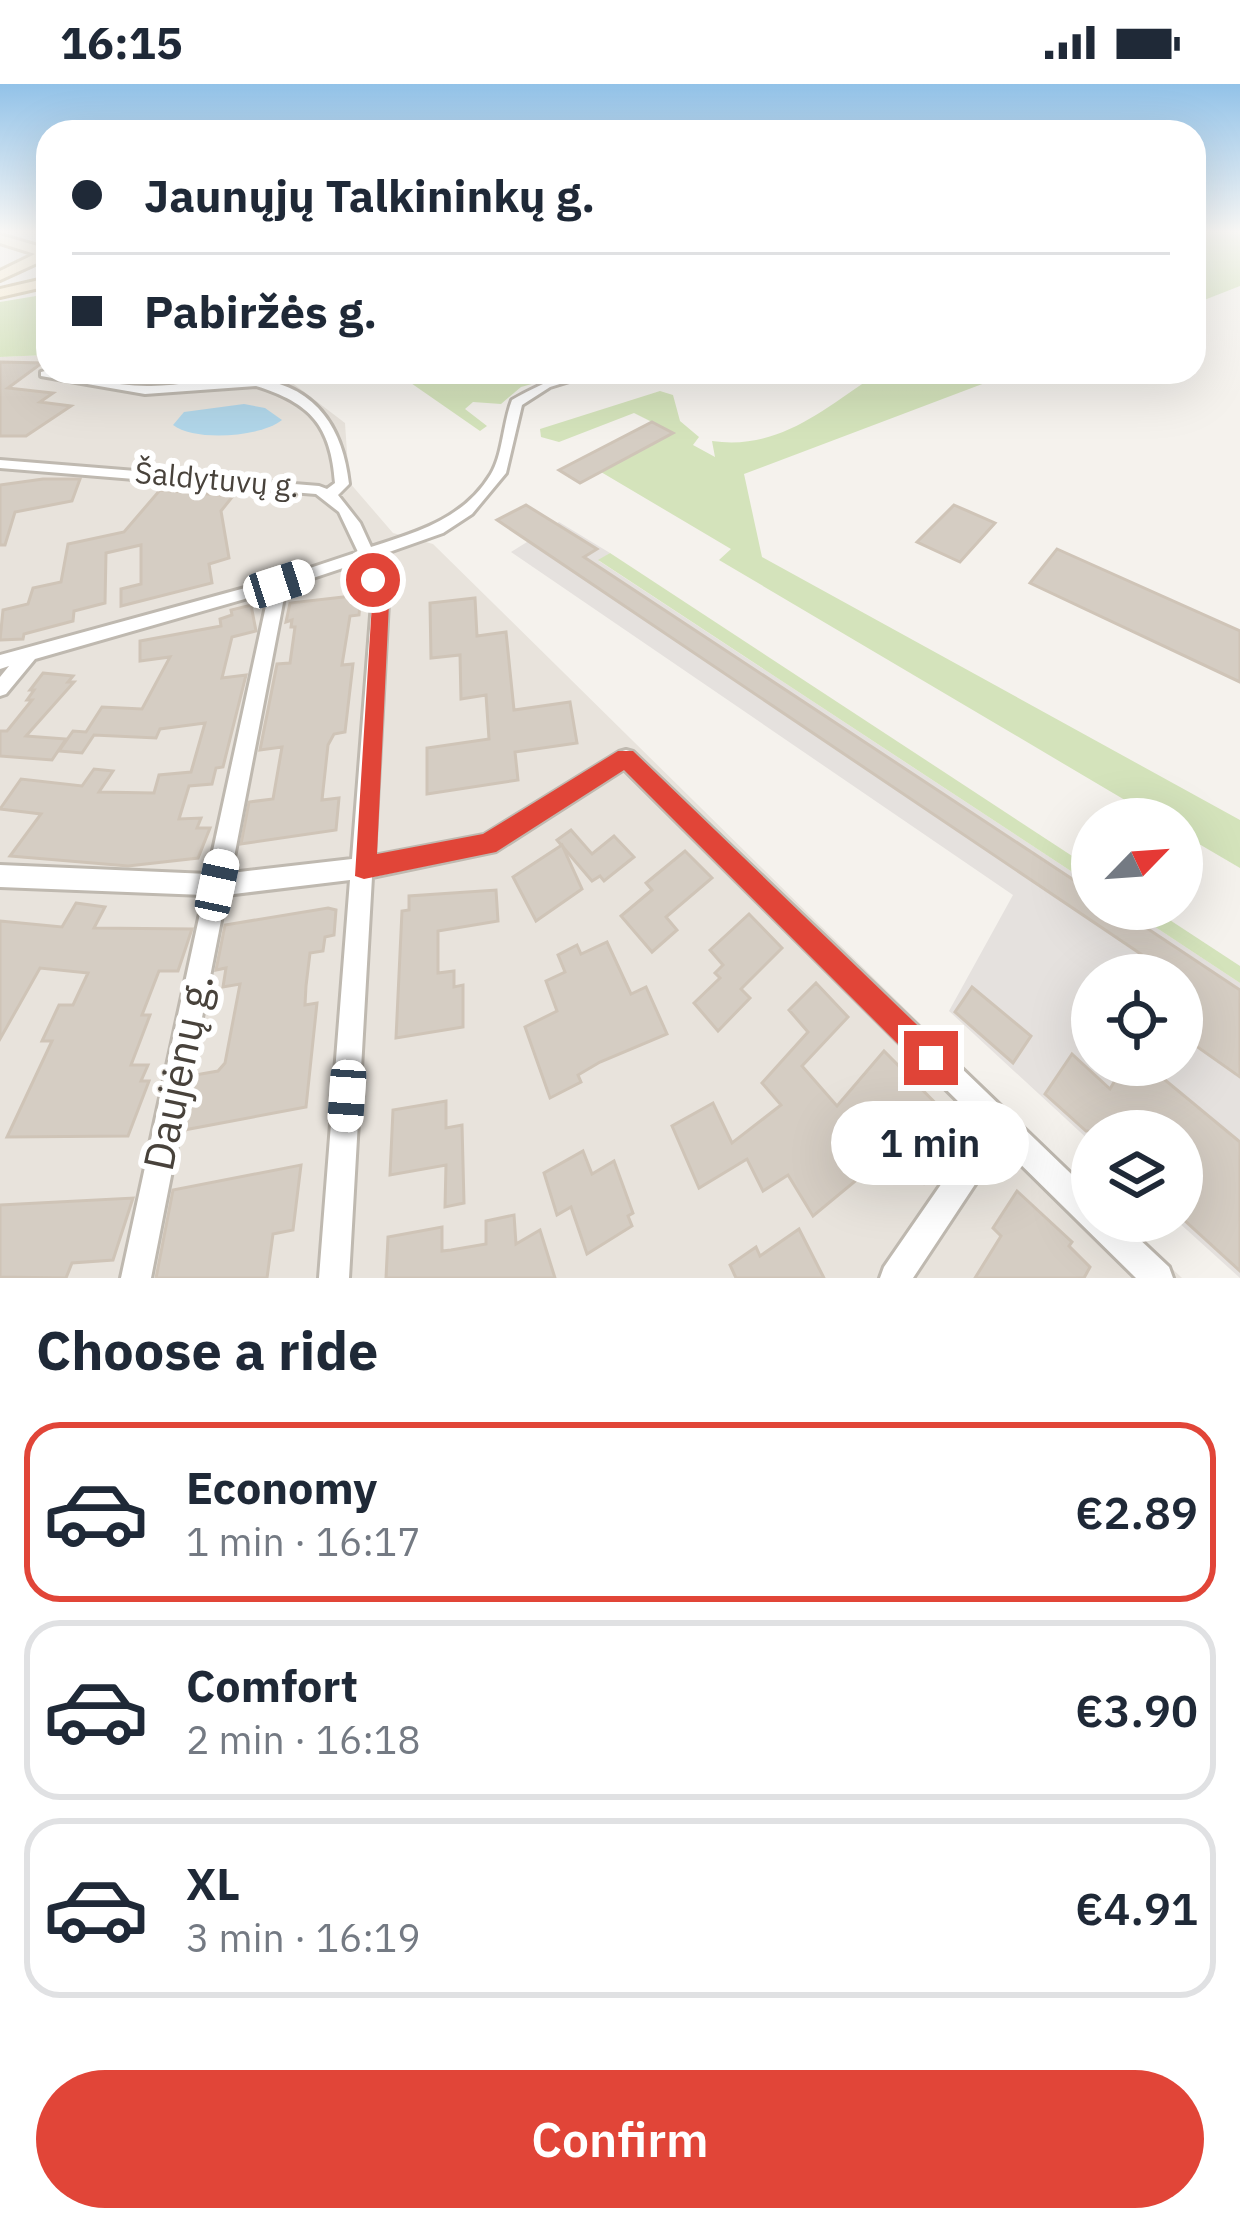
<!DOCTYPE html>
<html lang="en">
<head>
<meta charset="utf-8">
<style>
	:root { --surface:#fff; --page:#f2f2f3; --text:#1f2937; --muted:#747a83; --line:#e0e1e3; --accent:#e14538 }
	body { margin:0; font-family:"IBM Plex Sans",sans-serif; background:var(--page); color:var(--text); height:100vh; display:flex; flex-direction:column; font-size:45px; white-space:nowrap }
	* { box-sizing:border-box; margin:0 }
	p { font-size:39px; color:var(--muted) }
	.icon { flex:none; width:66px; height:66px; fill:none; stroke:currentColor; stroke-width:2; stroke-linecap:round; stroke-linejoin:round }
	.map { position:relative; height:1194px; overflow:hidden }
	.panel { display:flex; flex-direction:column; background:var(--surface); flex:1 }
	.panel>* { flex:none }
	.hud { position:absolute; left:36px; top:36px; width:1170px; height:264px; border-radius:36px; box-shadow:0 12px 48px #0002; display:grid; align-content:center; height:264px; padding:0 36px; background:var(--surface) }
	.needle { width:78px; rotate:65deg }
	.fabs { position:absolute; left:1071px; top:714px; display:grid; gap:24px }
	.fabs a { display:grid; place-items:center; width:132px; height:132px; border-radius:50%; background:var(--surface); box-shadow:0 12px 48px #0002; font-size:60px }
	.end { position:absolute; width:54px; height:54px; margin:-27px; border:15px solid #e14538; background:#fff; box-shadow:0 0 0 6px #fff }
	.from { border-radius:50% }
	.bubble { position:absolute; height:84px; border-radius:42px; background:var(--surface); box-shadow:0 12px 48px #0002; font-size:39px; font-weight:600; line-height:84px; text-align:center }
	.car { position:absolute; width:36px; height:72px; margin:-36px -18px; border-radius:15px; box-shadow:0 0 9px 3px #0007; background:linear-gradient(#fff 24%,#345 0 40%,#fff 0 76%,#345 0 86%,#fff 0) }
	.hud b { display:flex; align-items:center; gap:42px; height:114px; font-size:45px }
	.hud b+b { border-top:3px solid var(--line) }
	.hud i { width:30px; height:30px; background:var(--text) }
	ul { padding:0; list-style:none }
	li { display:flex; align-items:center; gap:36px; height:180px; margin:0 24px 18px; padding:0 12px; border:6px solid var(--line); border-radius:36px }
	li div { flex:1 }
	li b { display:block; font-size:45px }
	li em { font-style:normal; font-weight:600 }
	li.active { border-color:var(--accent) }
	li>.icon { width:108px; height:108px; stroke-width:1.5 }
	h2 { padding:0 36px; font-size:54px; line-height:144px }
	.button { display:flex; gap:24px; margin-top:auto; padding:24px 36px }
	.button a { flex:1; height:138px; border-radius:72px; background:var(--accent); color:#fff; font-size:48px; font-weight:600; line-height:138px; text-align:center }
	.status { display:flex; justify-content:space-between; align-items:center; height:84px; padding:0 60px; background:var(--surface); direction:ltr }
	.status svg { height:33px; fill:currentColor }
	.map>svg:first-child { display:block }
	.residential { fill:#e8e3dc }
	.industrial { fill:#e5e1de; fill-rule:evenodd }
	.green { fill:#d4e3bb }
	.water { fill:#b1d6e9 }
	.building { fill:#d5cdc3; stroke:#cfc4b7; stroke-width:3 }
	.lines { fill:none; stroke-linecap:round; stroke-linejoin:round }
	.street-casing { stroke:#bfb9b0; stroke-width:6 }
	.secondary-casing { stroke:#cec0a2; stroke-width:6 }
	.street { fill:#fff; fill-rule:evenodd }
	.secondary { fill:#f9edd3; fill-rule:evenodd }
	.route { fill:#e14538 }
	.labels { text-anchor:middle; stroke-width:12; stroke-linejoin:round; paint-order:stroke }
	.far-street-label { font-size:30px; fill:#48423b; stroke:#fff }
	.near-street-label { font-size:42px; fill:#48423b; stroke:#fff }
</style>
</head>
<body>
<div class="status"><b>16:15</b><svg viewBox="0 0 49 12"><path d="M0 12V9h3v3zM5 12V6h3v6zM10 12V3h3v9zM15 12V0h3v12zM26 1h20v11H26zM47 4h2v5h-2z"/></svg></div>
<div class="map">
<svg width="1240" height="1194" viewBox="0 0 1240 1194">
	<rect width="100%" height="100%" fill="#f5f2ed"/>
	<polygon class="residential" points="48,271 48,288 171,293 184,288 278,288 345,339 349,398 393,449 433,460 1092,1109 1092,1137 1122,1137 1182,1194 0,1194 0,273"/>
	<path class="industrial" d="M559,438L610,469L599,477L1092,801V825H1128L1240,899V1194L1177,1137H1182V1047H1092V1059L949,927L1013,811L511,468ZM1092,891H1182V981H1092Z"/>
	<g class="green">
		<polygon points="1194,147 1240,147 1240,202 1194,220"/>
		<polygon points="48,210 48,271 0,273 0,218"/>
		<polygon points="395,288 575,288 521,303 501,320 473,318 465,325 487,342 480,347"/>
		<path d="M871,288H968L985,297L1014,288L744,390L762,473L1240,736V784L1182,750V735H1157L719,476L731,465L601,388L672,348L634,329L559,358L541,353L540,345L660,307L673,311L680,337L699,353L693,361L715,373L712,357C775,366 818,330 868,296Z"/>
		<polygon points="610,469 1092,785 1092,801 598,476"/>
		<polygon points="1128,825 1153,825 1240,882 1240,899"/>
	</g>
	<path class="water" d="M244,320L265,324L282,336C261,353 195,358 173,341L184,328Z"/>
	<g class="building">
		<polygon points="0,278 42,279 8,304 53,309 40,318 71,322 26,352 0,352"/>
		<polygon points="652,338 673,349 580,399 559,386"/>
		<polygon points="43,395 80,395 72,417 15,428 5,461 0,461 0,401"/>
		<polygon points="160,406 233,412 221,427 229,474 209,480 212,499 121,522 121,505 141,500 141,461 106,469 105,519 74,527 73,537 24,550 23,555 0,556 3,526 28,520 33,504 61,498 68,460 124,448"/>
		<polygon points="526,421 597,465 584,473 1092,808 1092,825 1118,825 1240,906 1240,993 1182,952 1182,891 1172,891 497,436"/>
		<polygon points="954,421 995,439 960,478 917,458"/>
		<polygon points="1057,465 1240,547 1240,598 1030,499"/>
		<polygon points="361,511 359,531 350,532 342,581 353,580 345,648 334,650 328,661 322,716 339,714 336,746 241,760 249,718 273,715 282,663 260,666 277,580 290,579 295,543 291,543 292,536 286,538 290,519"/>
		<polygon points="475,514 477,552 506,548 514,626 570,618 577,659 515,668 518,696 427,710 427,664 489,655 486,611 461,615 460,571 431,574 430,519"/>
		<polygon points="251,521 256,547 232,553 222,594 246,591 223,683 216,684 212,700 189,702 179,735 201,734 197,744 210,744 198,774 128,782 10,772 41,730 0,725 21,695 82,702 94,685 113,687 99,708 154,709 159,691 191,688 205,639 160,645 156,654 94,651 82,669 59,667 73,647 86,648 102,623 142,625 170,573 140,577 140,557 221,542 220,535 232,531 231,526"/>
		<polygon points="43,589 73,592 68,598 74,598 26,652 66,655 52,676 0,672 0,647 7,647 32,616 27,616 34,606 30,606"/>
		<polygon points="571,746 592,770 614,752 634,773 604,797 600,792 592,797 557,756"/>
		<polygon points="562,761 582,805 536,837 513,793"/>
		<polygon points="685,767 712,794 666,833 677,846 652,868 621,832 652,806 646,799"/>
		<polygon points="496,806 498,837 438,847 438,889 454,887 454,903 463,901 463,943 396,954 402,827 409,826 409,812"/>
		<polygon points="76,819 105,823 94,844 192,845 178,887 159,887 142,931 150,931 131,981 148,981 141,997 149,997 128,1052 7,1053 52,957 42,957 59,921 73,921 88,889 40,884 0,955 0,837 62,843"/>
		<polygon points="328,824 336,826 334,851 325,853 323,867 310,869 306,902 305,921 317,919 306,1023 184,1046 195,991 218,987 225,979 240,900 223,903 226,884 216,886 225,841"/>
		<polygon points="749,830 782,864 741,905 750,914 718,947 694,919 720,894 715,889 723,881 710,866"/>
		<polygon points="607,858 631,910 646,903 667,950 600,978 578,991 581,998 550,1014 525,943 557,927 546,897 565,888 558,871 577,861 581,870"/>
		<polygon points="816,899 848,933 802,982 837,1022 884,967 954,1038 928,1074 936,1083 924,1099 899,1070 905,1062 870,1024 838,1063 859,1094 813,1132 788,1091 763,1107 747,1075 699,1104 672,1042 713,1019 732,1059 781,1021 762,999 808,948 789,926"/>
		<polygon points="972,903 1031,952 1013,979 955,928"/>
		<polygon points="1072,970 1110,1005 1124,981 1147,981 1240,1058 1240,1187 1182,1134 1182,1047 1086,1047 1045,1010"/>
		<polygon points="446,1017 446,1044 462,1041 464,1119 445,1123 446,1081 390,1091 393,1026"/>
		<polygon points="583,1067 592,1090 614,1077 633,1129 628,1132 632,1142 587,1170 571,1123 557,1131 544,1089"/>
		<polygon points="301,1081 293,1146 273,1150 267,1194 156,1194 173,1106"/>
		<polygon points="1017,1107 1072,1158 1069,1162 1090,1183 1084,1194 975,1194 1001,1152 993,1144"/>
		<polygon points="133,1114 113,1176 72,1179 66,1194 0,1193 0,1121"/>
		<polygon points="514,1131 516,1160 540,1146 555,1194 386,1194 388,1153 442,1143 442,1167 451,1166 486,1160 486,1137"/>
		<polygon points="799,1145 824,1194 736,1194 730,1181 756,1163 760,1172"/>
	</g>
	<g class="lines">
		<g class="street-casing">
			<path id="street" d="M45,287C76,292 114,302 147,302C182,303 225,290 259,295C318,304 343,346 349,400L338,411L360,439L371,463C417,448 464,435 491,390C503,370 503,339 512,316C540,300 566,288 599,288L550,303L522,321L506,389L472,430L443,449L375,473L388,519L374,772L484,751L619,668L626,666L633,668L1092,1110V1137H1120L1169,1183L1173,1194H1136L1001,1061L913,1194H880L884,1183L982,1041L624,685L496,767L372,793L349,1194H319L350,796L226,811L151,1194H121L204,811L0,803V781L208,790L269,508L35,575L6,610L0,612V593L9,582L0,585V571L274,496L358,468L339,428L316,410L0,384V376L319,402L327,405L335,399C331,342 311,319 256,302L145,310L41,292V288ZM361,478L372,519L352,775L231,789L286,503Z"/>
		</g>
		<g class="secondary-casing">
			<g id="secondary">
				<polygon points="0,151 48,165 48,174 0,196 0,187 35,170 0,159"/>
				<polygon points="48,194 48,202 0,213 0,205"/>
			</g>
		</g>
		<use href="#street" class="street"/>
		<use href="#secondary" class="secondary"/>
	</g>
	<linearGradient id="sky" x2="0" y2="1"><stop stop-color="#92c2e8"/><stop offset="0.47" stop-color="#faf9f7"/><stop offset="1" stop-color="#faf9f7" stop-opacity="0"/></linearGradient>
	<rect width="1240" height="314" fill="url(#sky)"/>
	<polygon class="route" points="367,492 379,492 389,519 377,770 483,750 618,667 633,667 941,964 941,983 921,983 624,686 496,768 364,795 355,792 372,519"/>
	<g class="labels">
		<g class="far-street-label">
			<text transform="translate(217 396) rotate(5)" y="10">Šaldytuvų g.</text>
		</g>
		<g class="near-street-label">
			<text transform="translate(178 988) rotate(-78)" y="15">Daujėnų g.</text>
		</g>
	</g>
</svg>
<div class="fabs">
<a><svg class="needle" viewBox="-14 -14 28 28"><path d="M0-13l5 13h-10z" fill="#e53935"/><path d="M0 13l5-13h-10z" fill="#747a83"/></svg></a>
<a><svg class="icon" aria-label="locate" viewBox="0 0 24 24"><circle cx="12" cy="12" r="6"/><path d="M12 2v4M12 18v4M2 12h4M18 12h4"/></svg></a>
<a><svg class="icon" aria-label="layers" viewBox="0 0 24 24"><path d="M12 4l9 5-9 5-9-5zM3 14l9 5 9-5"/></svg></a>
</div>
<i class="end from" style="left:373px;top:496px"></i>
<i class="end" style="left:931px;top:974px"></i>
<div class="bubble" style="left:831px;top:1017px;width:198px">1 min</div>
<i class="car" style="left:279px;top:500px;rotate:72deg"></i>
<i class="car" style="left:217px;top:801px;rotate:12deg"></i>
<i class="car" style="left:347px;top:1012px;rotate:184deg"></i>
<div class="hud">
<b><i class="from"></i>Jaunųjų Talkininkų g.</b>
<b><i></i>Pabiržės g.</b>
</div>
</div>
<section class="panel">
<h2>Choose a ride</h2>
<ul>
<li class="active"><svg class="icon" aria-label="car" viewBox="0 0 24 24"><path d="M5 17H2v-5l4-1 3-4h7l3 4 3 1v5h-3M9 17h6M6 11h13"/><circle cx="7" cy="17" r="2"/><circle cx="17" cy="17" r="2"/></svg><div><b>Economy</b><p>1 min · 16:17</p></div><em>€2.89</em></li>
<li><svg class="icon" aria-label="car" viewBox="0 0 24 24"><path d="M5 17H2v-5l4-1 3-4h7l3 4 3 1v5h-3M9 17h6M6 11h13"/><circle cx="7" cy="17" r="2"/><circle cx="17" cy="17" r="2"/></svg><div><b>Comfort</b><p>2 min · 16:18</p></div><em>€3.90</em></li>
<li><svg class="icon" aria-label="car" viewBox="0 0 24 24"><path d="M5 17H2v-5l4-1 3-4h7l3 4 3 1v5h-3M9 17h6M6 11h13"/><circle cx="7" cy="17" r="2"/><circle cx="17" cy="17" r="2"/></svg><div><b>XL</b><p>3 min · 16:19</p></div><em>€4.91</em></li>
</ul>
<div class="button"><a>Confirm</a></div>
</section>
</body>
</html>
